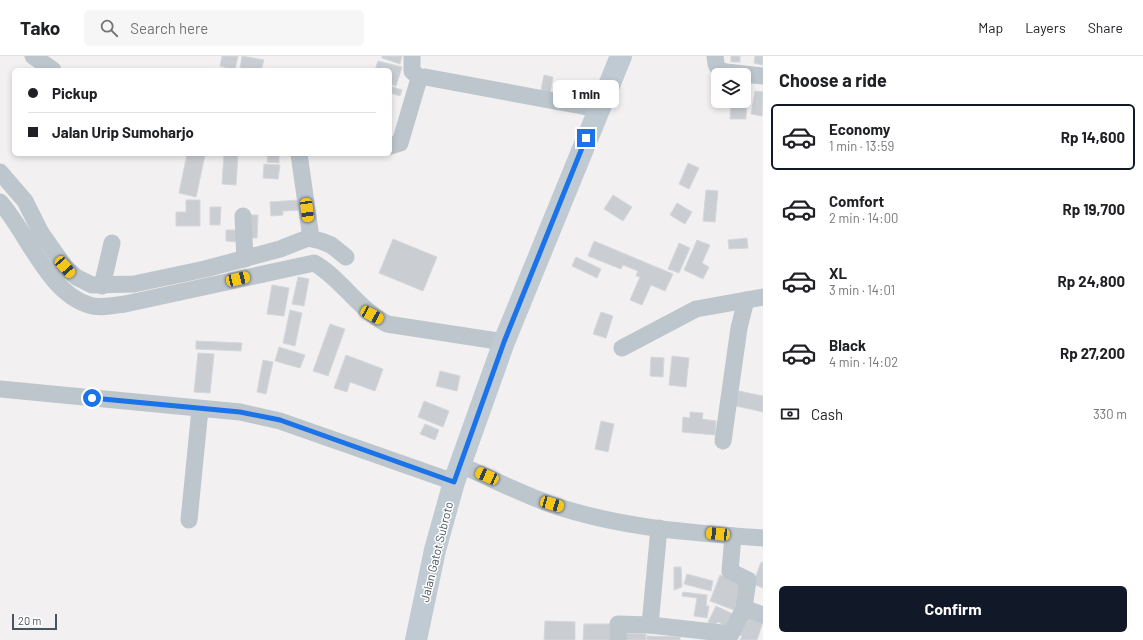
<!DOCTYPE html>
<html lang="en">
<head>
<meta charset="utf-8">
<style>
	:root { --surface:#fff; --page:#f6f6f6; --text:#202124; --muted:#757577; --line:#e0e0e0; --accent:#111827 }
	body { margin:0; font-family:Barlow,sans-serif; background:var(--page); color:var(--text); height:100vh; display:flex; flex-direction:column; font-size:15px; white-space:nowrap }
	* { box-sizing:border-box; margin:0 }
	p { font-size:13px; color:var(--muted) }
	.icon { flex:none; width:22px; height:22px; fill:none; stroke:currentColor; stroke-width:2; stroke-linecap:round; stroke-linejoin:round }
	.map { position:relative; flex:1; overflow:hidden }
	.panel { display:flex; flex-direction:column; background:var(--surface); width:380px }
	.panel>* { flex:none }
	.hud { position:absolute; left:12px; top:12px; width:380px; height:88px; border-radius:6px; box-shadow:0 2px 6px #0003; display:grid; align-content:center; height:88px; padding:0 16px; background:var(--surface) }
	.fabs { position:absolute; left:711px; top:12px; display:grid; gap:8px }
	.fabs a { display:grid; place-items:center; width:40px; height:40px; border-radius:6px; background:var(--surface); box-shadow:0 2px 6px #0003; font-size:20px }
	.scale { position:absolute; left:12px; bottom:10px; width:45px; box-sizing:border-box; padding-left:4px; border:2px solid #49555d; border-top:0; font-size:11px; line-height:14px; white-space:nowrap; color:#49555d; -webkit-text-stroke:3px #fff; paint-order:stroke }
	.end { position:absolute; width:18px; height:18px; margin:-9px; border:5px solid #1a73e8; background:#fff; box-shadow:0 0 0 2px #fff }
	.from { border-radius:50% }
	.bubble { position:absolute; height:28px; border-radius:6px; background:var(--surface); box-shadow:0 2px 6px #0003; font-size:13px; font-weight:700; line-height:28px; text-align:center }
	.car { position:absolute; width:12px; height:24px; margin:-12px -6px; border-radius:5px; box-shadow:0 0 3px 1px #0007; background:linear-gradient(#f5c518 24%,#345 0 40%,#f5c518 0 76%,#345 0 86%,#f5c518 0) }
	.hud b { display:flex; align-items:center; gap:14px; height:38px; font-size:15px }
	.hud b+b { border-top:1px solid var(--line) }
	.hud i { width:10px; height:10px; background:var(--text) }
	ul { padding:0; list-style:none }
	li { display:flex; align-items:center; gap:12px; height:66px; margin:0 8px 6px; padding:0 8px; border:2px solid transparent; border-radius:6px }
	li div { flex:1 }
	li b { display:block; font-size:15px }
	li em { font-style:normal; font-weight:700 }
	li.active { border-color:var(--accent) }
	li>.icon { width:36px; height:36px; stroke-width:1.5 }
	h2 { padding:0 16px; font-size:18px; line-height:48px }
	.pay { display:flex; align-items:center; gap:10px; height:44px; padding:0 16px; font-size:15px }
	.pay p { margin-inline-start:auto }
	.cta { display:flex; gap:8px; margin-top:auto; padding:8px 16px }
	.cta a { flex:1; height:46px; border-radius:6px; background:var(--accent); color:#fff; font-size:16px; font-weight:700; line-height:46px; text-align:center }
	header { display:flex; align-items:center; gap:24px; box-sizing:border-box; height:56px; padding:0 20px; background:var(--surface); border-bottom:1px solid var(--line) }
	header strong { font-size:19px }
	nav { display:flex; gap:22px; margin-inline-start:auto; font-size:14px }
	.search { width:280px; height:36px; background:var(--page); display:flex; align-items:center; gap:10px; box-sizing:border-box; padding:0 14px; border-radius:6px; color:var(--muted); font-size:15px }
	main { display:flex; flex:1; min-height:0 }
	.map>svg:first-child { display:block }
	.building { fill:#caced2; stroke:#d4d7db }
	.lines { fill:none; stroke-linecap:round; stroke-linejoin:round }
	.minor { stroke:#bcc6cc; stroke-width:17 }
	.secondary { stroke:#bfcad3; stroke-width:22 }
	.route { stroke:#1a73e8; stroke-width:5 }
	.labels { text-anchor:middle; stroke-width:3; stroke-linejoin:round; paint-order:stroke }
	.street-label { font-size:12px; fill:#49555d; stroke:#fff }
</style>
</head>
<body>
<header>
<strong>Tako</strong>
<div class="search"><svg class="icon" aria-label="search" viewBox="0 0 24 24"><circle cx="10" cy="10" r="6"/><path d="M15 15l6 6"/></svg>Search here</div>
<nav><a>Map</a><a>Layers</a><a>Share</a></nav>
</header>
<main>
<div class="map">
<svg width="763" height="584" viewBox="0 0 763 584">
	<rect width="100%" height="100%" fill="#f2f0f0"/>
	<g class="building">
		<polygon points="222,0 238,0 235,14 220,10"/>
		<polygon points="242,0 264,4 261,14 240,12"/>
		<polygon points="382,0 402,0 400,8 382,2"/>
		<rect x="731" y="0" width="9" height="6"/>
		<polygon points="755,0 763,0 763,9 754,7"/>
		<polygon points="378,5 402,11 396,30 390,28 390,14 375,14"/>
		<polygon points="544,19 553,21 550,36 541,34"/>
		<polygon points="390,30 402,34 400,40 390,37"/>
		<polygon points="744,32 747,32 746,63 730,63 731,45 744,45"/>
		<polygon points="755,35 763,36 762,60 751,58"/>
		<polygon points="187,98 205,99 196,141 179,137"/>
		<polygon points="224,98 238,98 236,129 222,128"/>
		<polygon points="268,98 279,98 279,107 267,106"/>
		<polygon points="688,107 699,112 689,133 679,128"/>
		<polygon points="264,108 280,109 278,123 263,122"/>
		<polygon points="706,134 718,135 715,166 703,165"/>
		<polygon points="613,139 632,151 623,165 604,153"/>
		<polygon points="186,144 200,144 200,170 176,170 176,156 186,156"/>
		<polygon points="299,144 300,154 283,155 283,159 271,160 270,146"/>
		<polygon points="677,147 692,156 685,168 670,159"/>
		<polygon points="210,151 221,151 220,169 210,169"/>
		<polygon points="247,159 258,159 257,182 246,182"/>
		<polygon points="226,174 240,174 239,186 226,185"/>
		<polygon points="747,182 748,192 729,193 728,184"/>
		<polygon points="393,183 437,201 423,235 379,217"/>
		<polygon points="697,184 710,189 702,207 709,211 703,223 684,214"/>
		<polygon points="594,185 673,218 665,235 651,229 642,249 630,244 640,221 636,220 638,215 623,209 621,213 588,200"/>
		<polygon points="679,187 690,192 679,217 668,213"/>
		<polygon points="576,201 601,213 597,222 572,210"/>
		<polygon points="298,221 309,223 304,250 292,248"/>
		<polygon points="272,229 289,232 284,260 267,258"/>
		<polygon points="290,254 302,257 295,290 283,287"/>
		<polygon points="601,256 613,260 606,282 593,278"/>
		<polygon points="330,268 345,273 328,320 313,315"/>
		<polygon points="196,285 242,287 241,295 196,293"/>
		<polygon points="279,291 305,299 300,312 275,305"/>
		<polygon points="198,297 214,298 210,337 194,336"/>
		<polygon points="346,299 383,313 375,335 350,326 347,336 334,332"/>
		<polygon points="672,300 689,302 686,331 669,329"/>
		<polygon points="651,301 664,302 663,321 650,320"/>
		<polygon points="263,304 273,306 266,338 257,336"/>
		<polygon points="440,315 460,320 457,335 436,330"/>
		<polygon points="739,335 763,340 763,356 736,350"/>
		<polygon points="424,345 449,355 443,371 418,361"/>
		<polygon points="690,356 703,357 702,363 716,365 715,379 682,376 683,361 690,362"/>
		<polygon points="601,365 614,368 608,396 595,393"/>
		<polygon points="425,368 439,374 435,384 420,378"/>
		<polygon points="761,506 763,507 763,532 753,528"/>
		<polygon points="674,511 681,511 682,531 674,534"/>
		<polygon points="687,518 713,525 711,535 684,528"/>
		<polygon points="720,519 744,528 734,554 710,545"/>
		<polygon points="683,536 707,539 706,550 709,550 707,562 694,560 697,542 682,540"/>
		<polygon points="716,550 735,559 729,572 718,566 714,569 708,566"/>
		<polygon points="743,558 763,566 757,584 740,584 742,580 736,577"/>
		<polygon points="545,565 575,566 575,584 544,584"/>
		<polygon points="584,568 614,568 614,584 583,584"/>
		<polygon points="621,577 646,578 646,584 621,584"/>
		<polygon points="647,580 680,581 680,584 647,584"/>
	</g>
	<g class="lines">
		<g class="minor">
			<polyline points="33,0 53,14"/>
			<polyline points="412,0 412,15 420,22"/>
			<polyline points="715,0 716,8 719,14 726,16 763,20"/>
			<polyline points="390,90 400,87 418,26 420,22 425,21 598,53"/>
			<polyline points="299,98 311,182"/>
			<polyline points="0,116 25,145 41,177 65,211 76,221 92,229 134,228 205,213 280,193 308,182 321,185 331,189 346,201"/>
			<path d="M0,146C27,176 48,237 89,249C100,253 114,249 125,248L314,207C341,222 357,252 387,268L504,286"/>
			<polyline points="243,160 245,203"/>
			<polyline points="102,230 112,187"/>
			<polyline points="622,292 696,253 763,241"/>
			<polyline points="0,333 240,356 280,365 454,426"/>
			<polyline points="723,385 739,272 746,244"/>
			<path d="M460,409C491,422 521,438 553,449C620,472 693,477 763,482"/>
			<polyline points="189,464 200,353"/>
			<polyline points="744,552 763,559"/>
			<polyline points="650,569 659,472"/>
			<polyline points="618,584 618,568 650,569 731,578 744,552 748,524 730,515 733,480"/>
		</g>
		<polyline class="secondary" points="416,584 435,494 454,426 504,286 621,0"/>
	</g>
	<g class="lines">
		<polyline class="route" points="92,342 240,356 280,364 454,426 504,286 586,82"/>
	</g>
	<g class="labels">
		<g class="street-label">
			<text transform="translate(437 496) rotate(-76)" y="4">Jalan Gatot Subroto</text>
		</g>
	</g>
</svg>
<div class="fabs">
<a><svg class="icon" aria-label="layers" viewBox="0 0 24 24"><path d="M12 4l9 5-9 5-9-5zM3 14l9 5 9-5"/></svg></a>
</div>
<div class="scale">20 m</div>
<i class="end from" style="left:92px;top:342px"></i>
<i class="end" style="left:586px;top:82px"></i>
<div class="bubble" style="left:553px;top:24px;width:66px">1 min</div>
<i class="car" style="left:307px;top:154px;rotate:172deg"></i>
<i class="car" style="left:65px;top:211px;rotate:139deg"></i>
<i class="car" style="left:238px;top:223px;rotate:77deg"></i>
<i class="car" style="left:372px;top:259px;rotate:118deg"></i>
<i class="car" style="left:487px;top:420px;rotate:294deg"></i>
<i class="car" style="left:552px;top:448px;rotate:106deg"></i>
<i class="car" style="left:718px;top:478px;rotate:276deg"></i>
<div class="hud">
<b><i class="from"></i>Pickup</b>
<b><i></i>Jalan Urip Sumoharjo</b>
</div>
</div>
<section class="panel">
<h2>Choose a ride</h2>
<ul>
<li class="active"><svg class="icon" aria-label="car" viewBox="0 0 24 24"><path d="M5 17H2v-5l4-1 3-4h7l3 4 3 1v5h-3M9 17h6M6 11h13"/><circle cx="7" cy="17" r="2"/><circle cx="17" cy="17" r="2"/></svg><div><b>Economy</b><p>1 min · 13:59</p></div><em>Rp 14,600</em></li>
<li><svg class="icon" aria-label="car" viewBox="0 0 24 24"><path d="M5 17H2v-5l4-1 3-4h7l3 4 3 1v5h-3M9 17h6M6 11h13"/><circle cx="7" cy="17" r="2"/><circle cx="17" cy="17" r="2"/></svg><div><b>Comfort</b><p>2 min · 14:00</p></div><em>Rp 19,700</em></li>
<li><svg class="icon" aria-label="car" viewBox="0 0 24 24"><path d="M5 17H2v-5l4-1 3-4h7l3 4 3 1v5h-3M9 17h6M6 11h13"/><circle cx="7" cy="17" r="2"/><circle cx="17" cy="17" r="2"/></svg><div><b>XL</b><p>3 min · 14:01</p></div><em>Rp 24,800</em></li>
<li><svg class="icon" aria-label="car" viewBox="0 0 24 24"><path d="M5 17H2v-5l4-1 3-4h7l3 4 3 1v5h-3M9 17h6M6 11h13"/><circle cx="7" cy="17" r="2"/><circle cx="17" cy="17" r="2"/></svg><div><b>Black</b><p>4 min · 14:02</p></div><em>Rp 27,200</em></li>
</ul>
<div class="pay"><svg class="icon" aria-label="cash" viewBox="0 0 24 24"><path d="M3 7h18v10H3z"/><circle cx="12" cy="12" r="2"/></svg>Cash<p>330 m</p></div>
<div class="cta"><a>Confirm</a></div>
</section>
</main>
</body>
</html>
